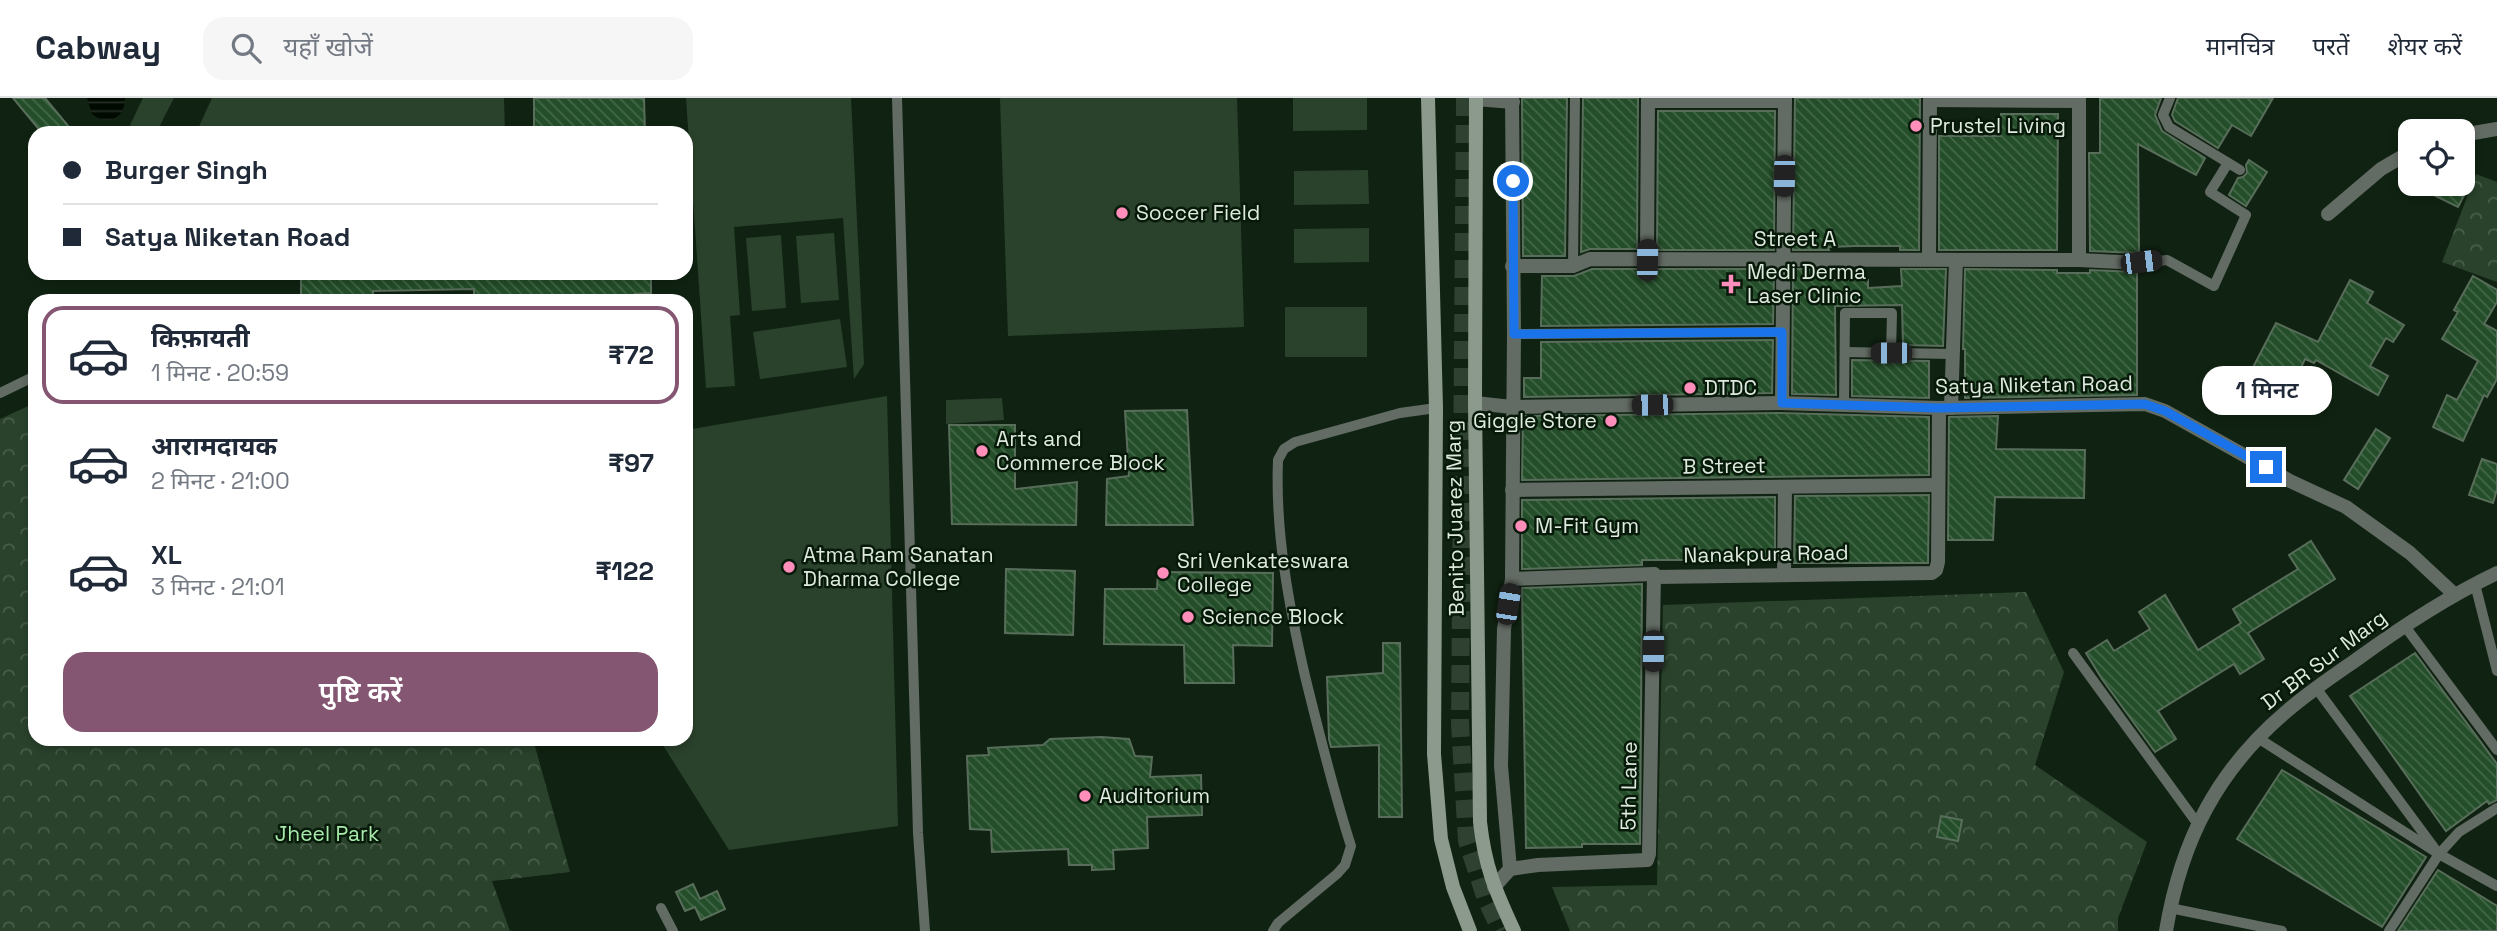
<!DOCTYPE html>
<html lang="hi">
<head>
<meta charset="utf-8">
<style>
	:root { --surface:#fff; --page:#f6f6f7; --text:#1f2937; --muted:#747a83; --line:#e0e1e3; --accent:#845672 }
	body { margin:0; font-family:"Space Grotesk","Noto Sans Devanagari",sans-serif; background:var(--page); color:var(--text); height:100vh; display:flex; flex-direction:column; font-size:26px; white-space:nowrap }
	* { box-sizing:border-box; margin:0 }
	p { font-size:23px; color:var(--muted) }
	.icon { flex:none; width:38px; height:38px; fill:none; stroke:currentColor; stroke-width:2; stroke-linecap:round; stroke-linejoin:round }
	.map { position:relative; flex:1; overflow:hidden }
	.side { position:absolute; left:28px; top:196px; width:665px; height:452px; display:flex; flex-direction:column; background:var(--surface); border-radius:21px; box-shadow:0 4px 10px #0003 }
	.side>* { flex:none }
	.banner { position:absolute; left:28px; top:28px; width:665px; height:154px; border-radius:21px; box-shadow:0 4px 10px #0003; display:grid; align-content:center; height:154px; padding:0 35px; background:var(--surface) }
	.buttons { position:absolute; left:2398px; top:21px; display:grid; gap:14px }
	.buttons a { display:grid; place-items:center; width:77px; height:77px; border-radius:14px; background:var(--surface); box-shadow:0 4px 10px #0003; font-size:35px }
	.end { position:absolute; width:32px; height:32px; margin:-16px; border:9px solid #1a73e8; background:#fff; box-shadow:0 0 0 4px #fff }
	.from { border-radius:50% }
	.bubble { position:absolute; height:49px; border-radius:21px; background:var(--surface); box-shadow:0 4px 10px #0003; font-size:23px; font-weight:600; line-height:49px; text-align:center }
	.car { position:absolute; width:21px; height:42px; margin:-21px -10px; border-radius:9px; box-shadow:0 0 5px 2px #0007; background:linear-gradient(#222 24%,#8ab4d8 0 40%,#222 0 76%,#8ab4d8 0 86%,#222 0) }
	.banner b { display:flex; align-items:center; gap:24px; height:66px; font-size:26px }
	.banner b+b { border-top:2px solid var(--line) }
	.banner i { width:18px; height:18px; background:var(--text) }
	ul { padding:12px 0 0; list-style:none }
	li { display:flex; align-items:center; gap:21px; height:98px; margin:0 14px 10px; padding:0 21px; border:4px solid transparent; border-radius:21px }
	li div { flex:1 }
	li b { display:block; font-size:26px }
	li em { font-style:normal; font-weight:600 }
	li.active { border-color:var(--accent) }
	li>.icon { width:63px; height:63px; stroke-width:1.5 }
	.action { display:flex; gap:14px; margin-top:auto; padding:14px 35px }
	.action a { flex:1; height:80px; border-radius:21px; background:var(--accent); color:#fff; font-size:28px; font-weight:600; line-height:80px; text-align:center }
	header { display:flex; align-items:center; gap:42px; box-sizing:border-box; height:98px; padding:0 35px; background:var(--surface); border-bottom:2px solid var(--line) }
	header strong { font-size:33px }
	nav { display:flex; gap:38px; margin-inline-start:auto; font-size:24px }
	.search { width:490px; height:63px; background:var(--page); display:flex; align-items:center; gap:18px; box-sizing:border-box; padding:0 24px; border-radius:21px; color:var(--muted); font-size:26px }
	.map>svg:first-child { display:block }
	.park { fill:url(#park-crowns) }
	.garden { fill:#2a422c }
	.water { fill:url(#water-rules) }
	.building { fill:url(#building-back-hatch); stroke:#586d5a; stroke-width:2 }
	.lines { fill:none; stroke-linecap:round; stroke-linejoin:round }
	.primary-tunnel { stroke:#2f4131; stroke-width:18; stroke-dasharray:18 9; stroke-linecap:butt }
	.lane { stroke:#636c64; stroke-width:10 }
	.street { stroke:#636c64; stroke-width:14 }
	.secondary { stroke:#8b9a8c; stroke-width:14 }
	.route { stroke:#1a73e8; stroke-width:9 }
	.poi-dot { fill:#ff8eba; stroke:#071909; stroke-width:2.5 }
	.labels { text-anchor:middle; stroke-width:5; stroke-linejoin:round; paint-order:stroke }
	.poi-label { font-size:21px; fill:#deeade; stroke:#071909; text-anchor:start }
	.street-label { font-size:21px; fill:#deeade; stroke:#071909 }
	.park-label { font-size:21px; fill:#a8eaac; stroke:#071909 }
</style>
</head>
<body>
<header>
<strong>Cabway</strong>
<div class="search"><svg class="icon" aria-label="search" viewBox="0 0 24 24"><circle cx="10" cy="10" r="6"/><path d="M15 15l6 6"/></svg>यहाँ खोजें</div>
<nav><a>मानचित्र</a><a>परतें</a><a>शेयर करें</a></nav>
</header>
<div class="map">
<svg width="2497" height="833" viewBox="0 0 2497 833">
	<defs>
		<pattern id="park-crowns" width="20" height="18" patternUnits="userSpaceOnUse" patternTransform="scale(1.75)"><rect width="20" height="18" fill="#2a422c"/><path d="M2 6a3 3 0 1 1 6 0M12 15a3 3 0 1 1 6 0" fill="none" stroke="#485d4a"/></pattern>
		<pattern id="water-rules" width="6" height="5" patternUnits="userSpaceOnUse" patternTransform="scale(1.75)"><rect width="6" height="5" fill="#000a00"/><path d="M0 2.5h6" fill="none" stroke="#252e25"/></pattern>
		<pattern id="building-back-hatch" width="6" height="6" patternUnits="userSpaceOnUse" patternTransform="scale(1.75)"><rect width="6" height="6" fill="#244e29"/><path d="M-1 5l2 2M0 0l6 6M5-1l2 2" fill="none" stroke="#436848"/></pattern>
	</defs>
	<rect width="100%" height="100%" fill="#102312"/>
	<g class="park">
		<polygon points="2476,76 2497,84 2497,184 2442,164"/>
		<polygon points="35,305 35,640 533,641 570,774 492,783 510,833 0,833 0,321"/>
		<polygon points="2026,494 2064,574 2035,667 2147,744 2118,820 2118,833 1570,833 1552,789 1657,787 1663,507"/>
	</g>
	<g class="garden">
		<polygon points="143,0 174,0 156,35 139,35 130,27"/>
		<polygon points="212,0 504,0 505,35 196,35"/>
		<polygon points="686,0 851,0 864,266 854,281 843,120 734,129 740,217 730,218 735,288 706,290"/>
		<polygon points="1000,0 1237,0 1244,229 1008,238"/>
		<polygon points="1293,0 1367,0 1367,32 1293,33"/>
		<polygon points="1368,72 1369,106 1294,107 1294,73"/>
		<polygon points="1369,130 1369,164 1294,165 1294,131"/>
		<polygon points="834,135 839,202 801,205 796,138"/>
		<polygon points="781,137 786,210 752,213 746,140"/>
		<rect x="1285" y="209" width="82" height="50"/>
		<polygon points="840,221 847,269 760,281 753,234"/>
		<polygon points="887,298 898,728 729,752 659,641 686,640 686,332"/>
		<polygon points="1002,300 1004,322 946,326 946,302"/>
	</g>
	<path class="water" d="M87,0H125C125,20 108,29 92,16Z"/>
	<g class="building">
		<polygon points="13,0 45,0 74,35 42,35"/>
		<polygon points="534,0 644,0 645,35 534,35"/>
		<polygon points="1522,0 1567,0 1565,158 1523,158"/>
		<polygon points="1583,0 1638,0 1637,151 1590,151 1581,154"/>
		<polygon points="1795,0 1920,0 1919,152 1900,152 1900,148 1855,148 1828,149 1829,152 1793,152"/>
		<polygon points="2100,0 2161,0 2155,17 2162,33 2205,60 2196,77 2138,46 2139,155 2090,153 2089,55 2100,55"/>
		<polygon points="2178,0 2273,0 2251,38 2232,27 2218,50 2175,23 2172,17"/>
		<polygon points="1658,13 1775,13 1774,152 1657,152"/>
		<polygon points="2001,16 2058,16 2057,152 1939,152 1939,38 2001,38"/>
		<polygon points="2249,62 2267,74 2246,108 2229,97 2238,80 2243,79 2247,75 2246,67"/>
		<polygon points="2411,86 2470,86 2458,109"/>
		<polygon points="1592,171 1774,171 1773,226 1541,228 1542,178 1574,178"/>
		<polygon points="1793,171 1830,171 1831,182 1868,182 1868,190 1902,188 1901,171 1946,171 1943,248 1903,247 1902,207 1835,208 1836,297 1792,296"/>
		<polygon points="1965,171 2057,172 2057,175 2090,175 2090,172 2137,174 2137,297 1965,300 1965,251 1963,251"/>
		<polygon points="301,175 634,175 634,179 651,179 651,195 635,196 635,203 474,203 474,191 373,193 373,203 301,203"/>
		<polygon points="2473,178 2497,192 2497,204 2484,226 2497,233 2497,281 2487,299 2484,297 2463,343 2433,329 2447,297 2457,302 2478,263 2442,241 2458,214 2454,212"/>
		<polygon points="2350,182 2373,194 2367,205 2404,227 2393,244 2386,240 2370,268 2388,278 2378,297 2316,262 2314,265 2305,261 2288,298 2248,279 2276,225 2318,244"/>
		<polygon points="1773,242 1772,295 1524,299 1524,280 1541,280 1541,244"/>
		<polygon points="1852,262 1929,263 1929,300 1852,298"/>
		<polygon points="1187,312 1193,427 1106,427 1107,381 1129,378 1125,313"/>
		<polygon points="1780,315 1929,319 1929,377 1522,382 1523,318"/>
		<polygon points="1998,318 1996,351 2085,352 2084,400 1995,399 1993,442 1948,442 1949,319"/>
		<polygon points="949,327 1015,327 1015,391 1077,384 1076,427 952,426"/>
		<polygon points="2376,331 2390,340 2358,391 2344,382"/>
		<polygon points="2482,361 2497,366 2497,391 2493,405 2469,397"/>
		<polygon points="1929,397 1928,465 1794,465 1795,398"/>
		<polygon points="1775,399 1775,462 1642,462 1642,467 1522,471 1522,402"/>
		<polygon points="2311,443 2335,481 2248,535 2264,561 2240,576 2234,566 2158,613 2176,641 2155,654 2102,581 2086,555 2107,542 2114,553 2150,531 2139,514 2165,497 2198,552 2241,525 2233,511 2298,471 2289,457"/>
		<polygon points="1006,471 1075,473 1073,537 1005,535"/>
		<polygon points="1158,474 1273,475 1272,548 1233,547 1234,585 1185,585 1184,547 1104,546 1105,491 1157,491"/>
		<polygon points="1642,486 1640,746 1582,746 1582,749 1526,750 1522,490"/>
		<polygon points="1383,545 1400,545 1402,719 1379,719 1379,647 1331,649 1329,641 1327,579 1383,575"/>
		<polygon points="2415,555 2497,666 2497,702 2489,706 2487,703 2446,733 2350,598"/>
		<polygon points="1101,639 1129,641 1135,658 1152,659 1150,679 1201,677 1202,717 1147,719 1148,750 1113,752 1114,771 1092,772 1092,767 1069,767 1068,751 992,754 991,732 970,731 967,658 989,657 988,650 1043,647 1050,641"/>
		<polygon points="2282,672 2426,759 2382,829 2237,741"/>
		<polygon points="1941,718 1962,722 1958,743 1937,739"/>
		<polygon points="2438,772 2497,808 2497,833 2398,833"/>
		<polygon points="693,786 700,801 717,793 725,811 701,822 695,809 685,813 676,794"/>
	</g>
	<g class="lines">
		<polyline class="primary-tunnel" points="1465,0 1460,626 1467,743 1486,801 1501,833"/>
		<g class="lane">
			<polyline points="897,0 918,735 925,833"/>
			<polyline points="2170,0 2163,17 2169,29 2240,72"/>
			<polyline points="1930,4 2079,5"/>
			<polyline points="2141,165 2167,162 2214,188 2246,117 2210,94 2228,65"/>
			<polyline points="1573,168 1575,0"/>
			<polyline points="1514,236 1782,234"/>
			<polyline points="1845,254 1952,256"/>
			<polyline points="0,295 35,278"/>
			<polyline points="1844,307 1845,215 1892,215 1891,255"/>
			<polyline points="2475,486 2497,573"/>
			<polyline points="2404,527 2497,652"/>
			<polyline points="2073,555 2197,725"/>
			<polyline points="2316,590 2435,751"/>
			<polyline points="2258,640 2439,756 2497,788"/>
			<polyline points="661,810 673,833"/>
			<polyline points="2170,810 2282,833"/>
			<path d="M1273,833L1278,825L1337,776L1345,767L1351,748C1333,692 1319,635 1305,578C1289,508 1275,435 1278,362L1284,351L1295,344L1400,315L1436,310"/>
			<polyline points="2389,833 2439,756 2459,734 2497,710"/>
		</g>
		<g class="street">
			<polyline points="1476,1 1513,4"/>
			<polyline points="1648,3 1785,3"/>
			<polyline points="2462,37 2497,31"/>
			<polyline points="2328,116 2381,71 2410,54"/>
			<polyline points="1929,161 1930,0"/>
			<polyline points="1647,162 1648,0"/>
			<polyline points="2079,162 2079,0"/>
			<polyline points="1512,168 1573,168 1590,161 2079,162 2141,165"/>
			<polyline points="1475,305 1512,309 1780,305 1939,310 2145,306 2165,313 2290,383 2346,409 2410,455 2454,496"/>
			<polyline points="1782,305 1785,0"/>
			<polyline points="1951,310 1956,162"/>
			<polyline points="1512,392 1937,387"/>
			<polyline points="1784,477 1785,389"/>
			<polyline points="1512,481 1654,476 1656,479 1932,475 1936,472 1938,464 1939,310"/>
			<polyline points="1510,771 1538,767 1647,762 1649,756 1654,476"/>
			<polyline points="1494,789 1510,771 1501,668 1504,531 1512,481 1514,236 1512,0"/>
			<path d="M2166,833C2181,743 2217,672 2287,613C2309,594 2333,578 2356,562C2401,529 2447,499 2497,475"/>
		</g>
		<g class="secondary">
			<polyline points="1428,0 1436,310 1434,656 1441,741 1453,789 1470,833"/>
			<path d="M1476,0L1475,305L1480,724C1485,769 1495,792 1514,833"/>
		</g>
	</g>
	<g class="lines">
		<polyline class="route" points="1513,83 1514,236 1782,234 1782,305 1938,310 2145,306 2165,313 2266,369"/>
	</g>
	<g class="poi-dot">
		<circle cx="1916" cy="28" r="7"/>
		<circle cx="1122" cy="115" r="7"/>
		<path d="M1727.5 175.5h7v7h7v7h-7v7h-7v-7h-7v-7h7z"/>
		<circle cx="1690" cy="290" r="7"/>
		<circle cx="1611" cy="323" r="7"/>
		<circle cx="982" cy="353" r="7"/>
		<circle cx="1521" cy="428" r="7"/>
		<circle cx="789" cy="469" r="7"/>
		<circle cx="1163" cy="475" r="7"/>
		<circle cx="1188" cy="519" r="7"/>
		<circle cx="1085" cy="698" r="7"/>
	</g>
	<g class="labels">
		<g class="poi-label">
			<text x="1930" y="35">Prustel Living</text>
			<text x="1136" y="122">Soccer Field</text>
			<text x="1747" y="181">Medi Derma<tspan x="1747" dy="24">Laser Clinic</tspan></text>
			<text x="1704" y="297">DTDC</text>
			<text x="1597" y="330" text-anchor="end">Giggle Store</text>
			<text x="996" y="348">Arts and<tspan x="996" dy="24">Commerce Block</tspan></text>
			<text x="1535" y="435">M-Fit Gym</text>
			<text x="803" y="464">Atma Ram Sanatan<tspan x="803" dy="24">Dharma College</tspan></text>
			<text x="1177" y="470">Sri Venkateswara<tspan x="1177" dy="24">College</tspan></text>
			<text x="1202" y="526">Science Block</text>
			<text x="1099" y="705">Auditorium</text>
		</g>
		<g class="street-label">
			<text x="1795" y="148">Street A</text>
			<text transform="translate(2034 287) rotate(-1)" y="7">Satya Niketan Road</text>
			<text transform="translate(1724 368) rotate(-1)" y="7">B Street</text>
			<text transform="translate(1455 420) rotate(-91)" y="7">Benito Juarez Marg</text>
			<text transform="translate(1766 456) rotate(-1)" y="7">Nanakpura Road</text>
			<text transform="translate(2324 562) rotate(-37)" y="7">Dr BR Sur Marg</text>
			<text transform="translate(1629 688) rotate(-89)" y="7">5th Lane</text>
		</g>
		<g class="park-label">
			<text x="327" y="743">Jheel Park</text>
		</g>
	</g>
</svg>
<div class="buttons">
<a><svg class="icon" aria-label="locate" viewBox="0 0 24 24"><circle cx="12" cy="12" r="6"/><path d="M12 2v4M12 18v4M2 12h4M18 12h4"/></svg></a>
</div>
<i class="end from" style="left:1513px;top:83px"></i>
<i class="end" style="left:2266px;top:369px"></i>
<div class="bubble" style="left:2202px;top:268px;width:130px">1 मिनट</div>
<i class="car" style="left:1784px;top:78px;rotate:181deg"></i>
<i class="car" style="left:1647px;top:162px;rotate:1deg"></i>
<i class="car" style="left:2141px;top:164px;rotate:83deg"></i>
<i class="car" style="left:1891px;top:255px;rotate:270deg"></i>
<i class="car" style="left:1652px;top:307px;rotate:269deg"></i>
<i class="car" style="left:1508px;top:506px;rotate:9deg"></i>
<i class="car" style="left:1653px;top:553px;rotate:181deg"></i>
<div class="banner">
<b><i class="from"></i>Burger Singh</b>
<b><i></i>Satya Niketan Road</b>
</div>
<section class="side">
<ul>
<li class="active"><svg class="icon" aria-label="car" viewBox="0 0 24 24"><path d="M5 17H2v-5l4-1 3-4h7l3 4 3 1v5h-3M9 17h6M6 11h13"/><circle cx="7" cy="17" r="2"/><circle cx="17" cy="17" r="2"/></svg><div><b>किफ़ायती</b><p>1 मिनट · 20:59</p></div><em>₹72</em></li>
<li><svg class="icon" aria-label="car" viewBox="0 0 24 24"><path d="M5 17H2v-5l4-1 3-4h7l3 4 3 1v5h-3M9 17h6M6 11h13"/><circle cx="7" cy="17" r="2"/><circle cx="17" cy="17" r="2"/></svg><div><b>आरामदायक</b><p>2 मिनट · 21:00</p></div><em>₹97</em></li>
<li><svg class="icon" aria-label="car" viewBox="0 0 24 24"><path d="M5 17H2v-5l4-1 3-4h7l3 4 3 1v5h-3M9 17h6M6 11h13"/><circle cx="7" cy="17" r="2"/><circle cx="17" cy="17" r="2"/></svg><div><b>XL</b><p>3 मिनट · 21:01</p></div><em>₹122</em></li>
</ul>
<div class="action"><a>पुष्टि करें</a></div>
</section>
</div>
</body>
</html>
